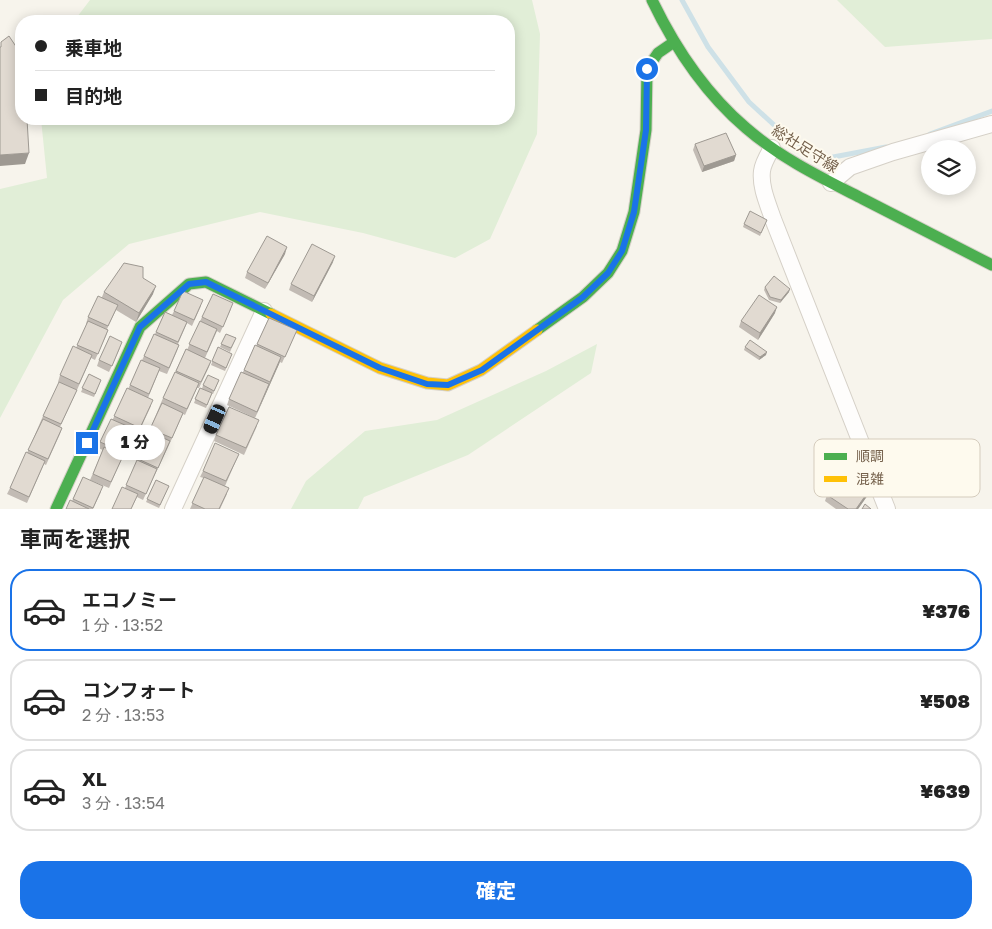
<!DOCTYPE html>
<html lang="ja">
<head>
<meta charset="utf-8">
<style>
	:root { --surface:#fff; --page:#f6f6f6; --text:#222; --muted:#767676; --line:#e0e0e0; --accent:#1a73e8 }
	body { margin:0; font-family:"Golos Text","Noto Sans JP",sans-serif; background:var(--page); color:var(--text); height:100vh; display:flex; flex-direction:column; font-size:19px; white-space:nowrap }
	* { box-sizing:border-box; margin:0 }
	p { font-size:16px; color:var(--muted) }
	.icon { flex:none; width:28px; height:28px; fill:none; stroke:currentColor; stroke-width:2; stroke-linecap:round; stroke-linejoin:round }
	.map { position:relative; height:509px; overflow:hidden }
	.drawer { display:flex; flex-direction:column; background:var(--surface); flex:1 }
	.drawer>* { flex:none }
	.banner { position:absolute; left:15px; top:15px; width:500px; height:110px; border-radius:20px; box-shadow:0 2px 12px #0003; display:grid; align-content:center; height:110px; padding:0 20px; background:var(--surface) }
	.tools { position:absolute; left:921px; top:140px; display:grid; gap:10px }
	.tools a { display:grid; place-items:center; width:55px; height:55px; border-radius:50%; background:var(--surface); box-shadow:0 2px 12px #0003; font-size:25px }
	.end { position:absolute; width:22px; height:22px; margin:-11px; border:6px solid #1a73e8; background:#fff; box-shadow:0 0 0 2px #fff }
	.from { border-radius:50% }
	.bubble { position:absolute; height:35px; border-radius:18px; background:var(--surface); box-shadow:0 2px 12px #0003; font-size:16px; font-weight:800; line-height:35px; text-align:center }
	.car { position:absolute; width:15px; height:30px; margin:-15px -8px; border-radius:6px; box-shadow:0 0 4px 1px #0007; background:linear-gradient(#222 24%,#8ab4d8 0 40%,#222 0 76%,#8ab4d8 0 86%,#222 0) }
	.banner b { display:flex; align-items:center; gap:18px; height:48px; font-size:19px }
	.banner b+b { border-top:1px solid var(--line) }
	.banner i { width:12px; height:12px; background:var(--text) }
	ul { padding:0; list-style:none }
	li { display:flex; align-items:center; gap:15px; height:82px; margin:0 10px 8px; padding:0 10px; border:2px solid var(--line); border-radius:20px }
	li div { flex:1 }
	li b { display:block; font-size:19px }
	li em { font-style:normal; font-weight:800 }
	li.selected { border-color:var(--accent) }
	li>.icon { width:45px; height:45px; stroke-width:1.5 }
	h2 { padding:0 20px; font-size:22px; line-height:60px }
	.primary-button { display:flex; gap:10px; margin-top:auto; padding:10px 20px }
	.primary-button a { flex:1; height:58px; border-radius:20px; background:var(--accent); color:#fff; font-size:20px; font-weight:800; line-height:58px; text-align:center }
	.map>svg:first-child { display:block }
	.green { fill:#e1eed7 }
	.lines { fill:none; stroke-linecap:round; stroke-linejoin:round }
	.stream { stroke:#cee1e7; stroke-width:5 }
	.street-casing { stroke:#d5d0c7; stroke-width:18 }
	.fast-casing { stroke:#d5d0c7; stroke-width:13 }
	.slow-casing { stroke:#d5d0c7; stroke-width:13 }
	.street { stroke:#fefdfc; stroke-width:16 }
	.fast { stroke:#4caf50; stroke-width:11 }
	.slow { stroke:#ffc107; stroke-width:11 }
	.wall { fill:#c2bbb4 }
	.shaded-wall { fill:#9e9992 }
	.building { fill:#e1dad1; stroke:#9e9992 }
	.route { stroke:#1a73e8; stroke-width:6 }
	.labels { text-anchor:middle; stroke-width:4; stroke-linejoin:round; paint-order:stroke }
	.street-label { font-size:15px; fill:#75614c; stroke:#fefaee }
	.key { fill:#fefaee; stroke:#d5ccbd; stroke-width:1 }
	.key-label { font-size:14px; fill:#75614c }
</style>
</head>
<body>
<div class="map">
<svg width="992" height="509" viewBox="0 0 992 509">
	<rect width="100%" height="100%" fill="#f7f4ec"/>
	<g class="green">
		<polygon points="90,0 532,0 540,34 537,134 490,239 455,258 363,233 260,212 129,244 63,300 0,418 0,189 47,178 41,119 509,119 509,21 74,21"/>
		<polygon points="837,0 992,0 992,39 885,47"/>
		<polygon points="597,344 591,373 468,455 364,497 358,509 291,509 306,481 365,431 437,420 546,371"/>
	</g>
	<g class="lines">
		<g class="stream">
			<polyline points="682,0 708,47 749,102 787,137 828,158 886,147"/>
			<polyline points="930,134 992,111"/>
		</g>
		<g class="street-casing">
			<g id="street">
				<path d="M772,148C768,155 763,163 762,171C760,187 768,204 773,219L887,509"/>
				<polyline points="831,183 850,167 893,152 992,124"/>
				<polyline points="173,509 264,311"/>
			</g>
		</g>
		<g class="fast-casing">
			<g id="fast">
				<path d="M652,0C675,48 705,93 746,128C782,159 822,178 863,199C906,221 949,243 992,265"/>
				<polyline points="537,330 583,297 608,273 622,251 634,212 646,130 647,69 658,53 674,42"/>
				<polyline points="56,509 140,327 189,284 206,282 271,314"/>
			</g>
		</g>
		<g class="slow-casing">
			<polyline id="slow" points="271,314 380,368 427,383 448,385 481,370 537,330"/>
		</g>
		<use href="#street" class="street"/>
		<use href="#fast" class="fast"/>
		<use href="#slow" class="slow"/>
	</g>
	<g class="wall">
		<polygon points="695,144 736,155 734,161 702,172 693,150"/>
		<polygon points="767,220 760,236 743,227 744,224"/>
		<polygon points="285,254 265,289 245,278 247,272"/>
		<polygon points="333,262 312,302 289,290 291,284"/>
		<polygon points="143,278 153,294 136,322 116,310 107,329 108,330 106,336 95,360 91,358 77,390 58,382 60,375 76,348 87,324 86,324 88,317 102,297 104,292"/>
		<polygon points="765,287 789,292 780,303 769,300 764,290"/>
		<polygon points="201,306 192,326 187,323 178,344 179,345 177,351 167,374 159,371 148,398 151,406 138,434 133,432 109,488 90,480 103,450 98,448 100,442 113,419 127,388 128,389 144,356 155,334 165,312 172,315 174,311"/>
		<polygon points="231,309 220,333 217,331 205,358 211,361 209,367 199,388 197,388 185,415 183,414 169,445 143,500 137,497 131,509 112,509 125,488 149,435 150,429 163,398 186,349 187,350 202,317"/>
		<polygon points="775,313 758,340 739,327 741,321"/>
		<polygon points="269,318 297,330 282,363 280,362 255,418 227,405 229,399 243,372 255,345 256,346"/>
		<polygon points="226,334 236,338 230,352 220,347"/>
		<polygon points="218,347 232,354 225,371 211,365"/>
		<polygon points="745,347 766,355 759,360 744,350"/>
		<polygon points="120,348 109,372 97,366 99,360"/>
		<polygon points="89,374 101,380 94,397 81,392"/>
		<polygon points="219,380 213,394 202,389 203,385"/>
		<polygon points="200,388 212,393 206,408 194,403"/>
		<polygon points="77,390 60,427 62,428 60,434 46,465 44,464 27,503 7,494 10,488 27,453 43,416"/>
		<polygon points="257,426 244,455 214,441 216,435"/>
		<polygon points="239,454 225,486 227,494 220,509 190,509 204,478 200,477 203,471"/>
		<polygon points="83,477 101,492 93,509 66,509 72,501"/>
		<polygon points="156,480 169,486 159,508 146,502"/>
		<polygon points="875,485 858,509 836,509 825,501 827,495"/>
	</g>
	<g class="shaded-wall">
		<polygon points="29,153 25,164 0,166 0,155"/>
		<polygon points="736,155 734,161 702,172 704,166"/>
		<polygon points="287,247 285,254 265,289 268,283"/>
		<polygon points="335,256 333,262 312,302 314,296"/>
		<polygon points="156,286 153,294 136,322 139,313"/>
		<polygon points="790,289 789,292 780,303 781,300"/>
		<polygon points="777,307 775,313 758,340 760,333"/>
		<polygon points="767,352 766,355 759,360 760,357"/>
		<polygon points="281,357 279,364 255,418 270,382"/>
		<polygon points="877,479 875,485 858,509 856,509"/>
	</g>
	<g class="building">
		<polygon points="9,36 21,54 21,119 27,119 29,153 0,155 0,47 1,47 1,42"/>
		<polygon points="726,133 736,155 704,166 695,144"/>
		<polygon points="750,211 767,220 761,233 744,224"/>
		<polygon points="267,236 287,247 268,283 247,272"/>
		<polygon points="312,244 335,256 314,296 291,284"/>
		<polygon points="124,263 143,267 143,278 156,286 139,313 104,292"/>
		<polygon points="774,276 790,289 781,300 770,297 765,287"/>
		<polygon points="183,291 203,300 194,320 174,311"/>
		<polygon points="213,294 233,303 223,327 202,317"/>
		<polygon points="759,295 777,307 760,333 741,321"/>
		<polygon points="98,296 118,305 108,326 88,317"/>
		<polygon points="165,312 187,322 178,342 156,332"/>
		<polygon points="269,318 297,330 285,357 257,344"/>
		<polygon points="88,321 108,330 98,354 77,345"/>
		<polygon points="200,321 217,329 207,352 189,344"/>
		<polygon points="154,334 179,345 169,368 144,356"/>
		<polygon points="226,334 236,338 231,348 221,344"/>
		<polygon points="110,336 122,342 112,366 99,360"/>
		<polygon points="750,340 767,352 760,357 745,347"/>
		<polygon points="255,345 281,357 270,382 244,370"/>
		<polygon points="73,346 92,355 79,384 60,375"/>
		<polygon points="218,347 232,354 226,368 212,361"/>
		<polygon points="186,349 211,361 201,382 176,371"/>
		<polygon points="141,360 160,368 149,394 130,385"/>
		<polygon points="175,372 199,383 187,409 163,398"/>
		<polygon points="241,372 269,384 257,412 229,399"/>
		<polygon points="89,374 101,380 95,394 82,388"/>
		<polygon points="208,375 219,380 214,391 203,385"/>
		<polygon points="59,382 77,390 61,424 43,416"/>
		<polygon points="127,388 153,400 140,428 114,416"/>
		<polygon points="200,388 212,393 207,405 195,399"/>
		<polygon points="162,403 183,413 172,438 150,429"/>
		<polygon points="229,407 259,420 246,448 216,435"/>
		<polygon points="43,419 62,428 48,459 28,450"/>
		<polygon points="111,419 134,429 123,452 100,442"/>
		<polygon points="150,432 170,441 158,468 138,459"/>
		<polygon points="215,443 239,454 226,481 203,471"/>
		<polygon points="104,447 123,456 111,482 93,474"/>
		<polygon points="26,452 45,461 29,497 10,488"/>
		<polygon points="137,460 157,469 146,494 126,485"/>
		<polygon points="850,461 877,479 856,509 848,509 827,495"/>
		<polygon points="83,477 103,486 93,508 73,499"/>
		<polygon points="204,477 229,488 219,509 205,509 192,503"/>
		<polygon points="156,480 169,486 160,505 147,499"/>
		<polygon points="122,487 138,494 131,509 112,509"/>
		<polygon points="70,500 89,509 66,509"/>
		<polygon points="865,504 871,509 862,509"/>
	</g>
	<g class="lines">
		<polyline class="route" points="87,443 140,327 189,284 206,282 380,368 427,384 448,385 482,370 583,297 608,273 622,251 634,212 646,130 647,69"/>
	</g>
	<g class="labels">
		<g class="street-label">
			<text transform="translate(805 149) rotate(32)" y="5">総社足守線</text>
		</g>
	</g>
	<rect x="814" y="439" width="166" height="58" rx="8" class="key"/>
	<rect x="824" y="453" width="23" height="7" fill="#4caf50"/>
	<rect x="824" y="476" width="23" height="6" fill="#ffc107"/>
	<g class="key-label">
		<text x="856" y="461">順調</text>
		<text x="856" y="484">混雑</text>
	</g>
</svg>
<div class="tools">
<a><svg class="icon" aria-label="layers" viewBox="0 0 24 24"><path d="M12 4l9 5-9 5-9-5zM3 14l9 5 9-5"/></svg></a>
</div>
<i class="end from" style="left:647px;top:69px"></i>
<i class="end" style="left:87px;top:443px"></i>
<div class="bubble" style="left:105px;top:425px;width:60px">1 分</div>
<i class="car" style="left:215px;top:419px;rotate:204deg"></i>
<div class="banner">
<b><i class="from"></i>乗車地</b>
<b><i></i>目的地</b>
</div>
</div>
<section class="drawer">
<h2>車両を選択</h2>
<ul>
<li class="selected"><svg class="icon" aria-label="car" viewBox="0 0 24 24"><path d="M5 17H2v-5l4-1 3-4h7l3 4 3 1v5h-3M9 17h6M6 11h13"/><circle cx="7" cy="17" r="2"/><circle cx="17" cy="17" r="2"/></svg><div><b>エコノミー</b><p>1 分 · 13:52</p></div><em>¥376</em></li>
<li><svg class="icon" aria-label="car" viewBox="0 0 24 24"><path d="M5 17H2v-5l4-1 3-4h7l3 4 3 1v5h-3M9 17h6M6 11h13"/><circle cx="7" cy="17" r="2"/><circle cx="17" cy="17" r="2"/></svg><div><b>コンフォート</b><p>2 分 · 13:53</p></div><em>¥508</em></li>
<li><svg class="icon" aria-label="car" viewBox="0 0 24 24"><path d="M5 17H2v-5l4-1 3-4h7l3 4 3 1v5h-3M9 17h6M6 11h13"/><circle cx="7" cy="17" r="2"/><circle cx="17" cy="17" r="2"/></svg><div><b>XL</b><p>3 分 · 13:54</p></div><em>¥639</em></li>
</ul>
<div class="primary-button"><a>確定</a></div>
</section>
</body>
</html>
